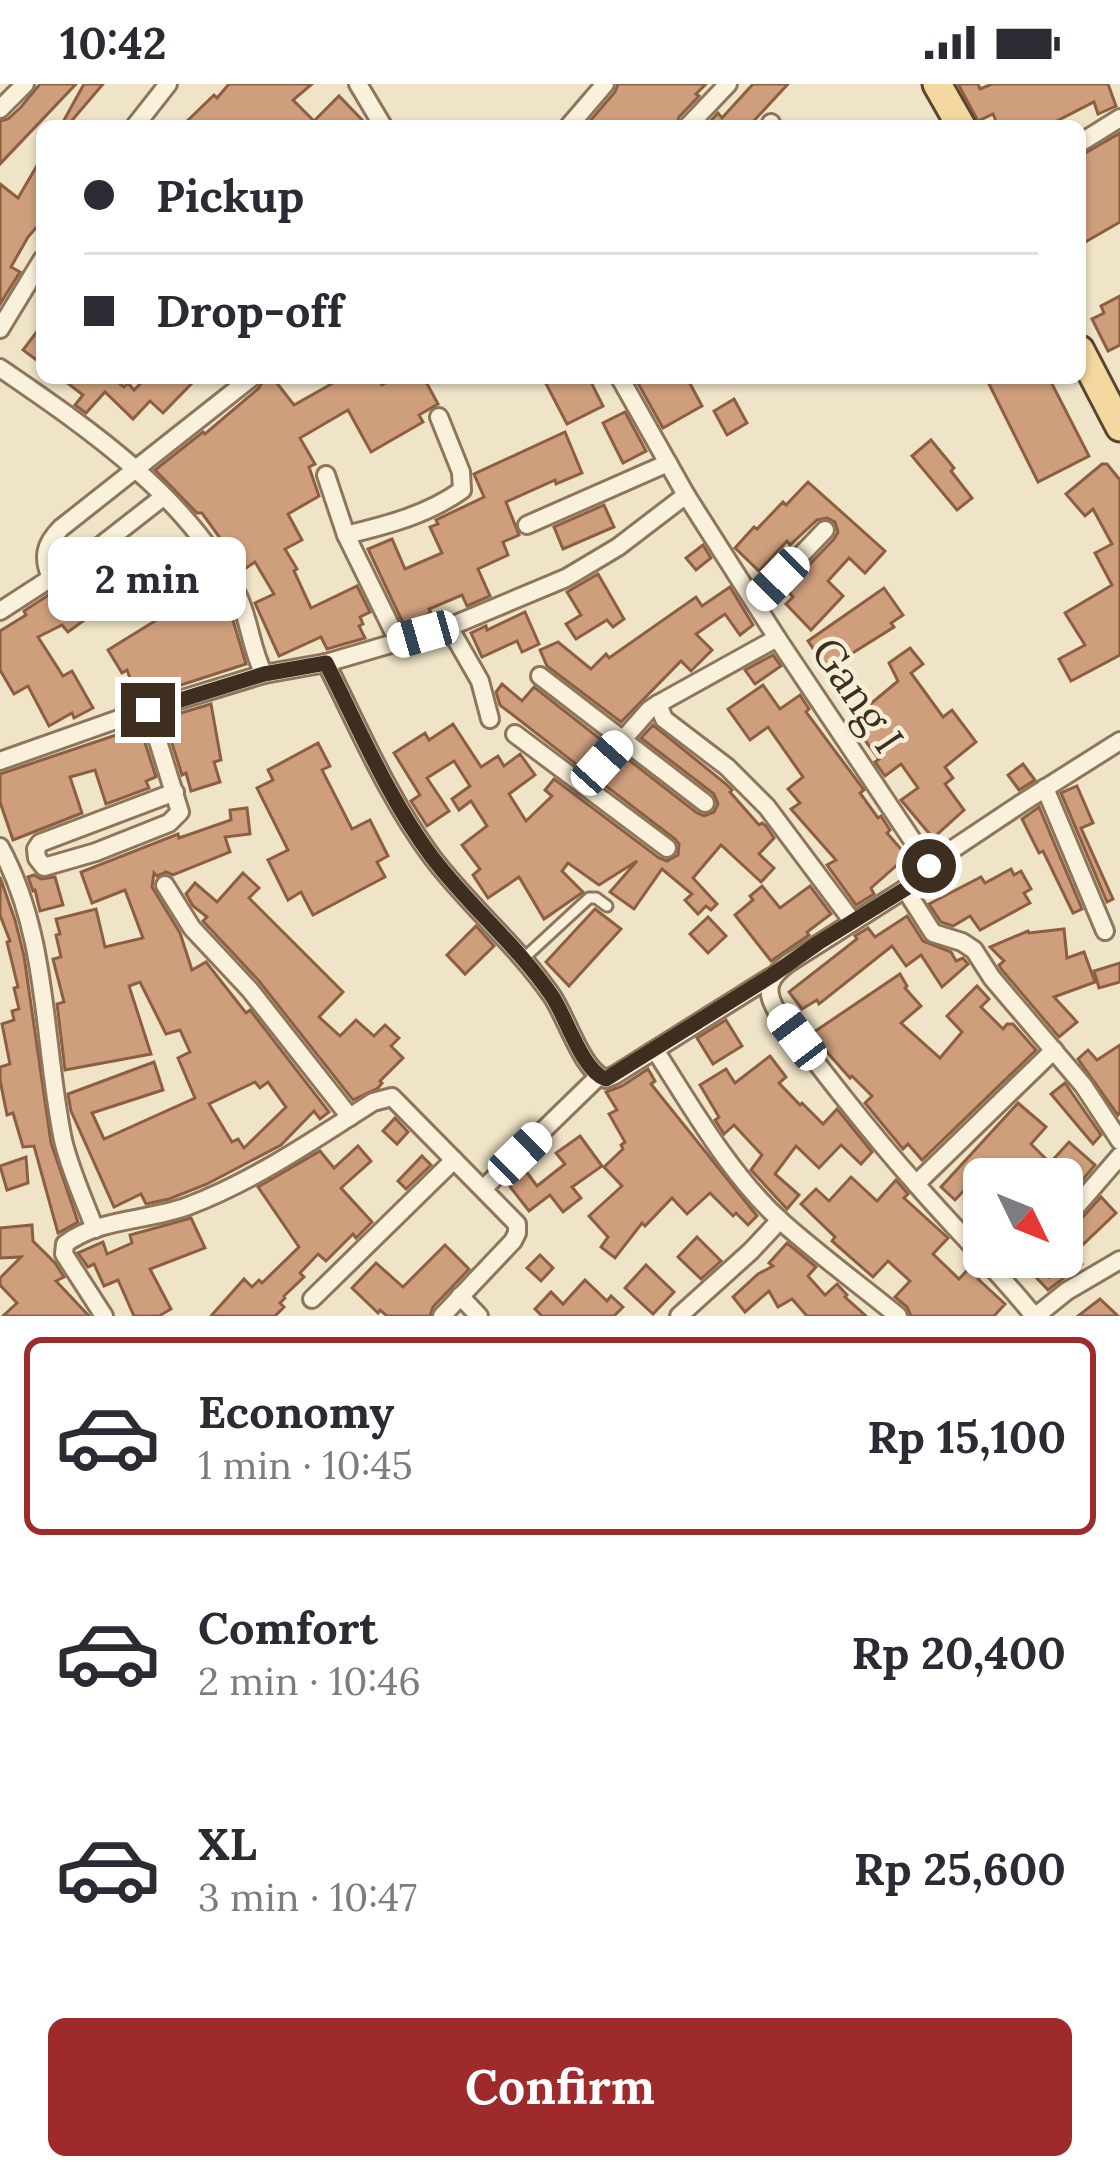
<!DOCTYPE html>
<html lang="en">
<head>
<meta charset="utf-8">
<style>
	:root { --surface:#fff; --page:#f2f2f3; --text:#2b2b33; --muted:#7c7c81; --line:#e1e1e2; --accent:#9e2a2b }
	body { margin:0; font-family:Lora,serif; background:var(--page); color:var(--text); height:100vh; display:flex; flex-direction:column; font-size:45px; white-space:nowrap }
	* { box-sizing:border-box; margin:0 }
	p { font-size:39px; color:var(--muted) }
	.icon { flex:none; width:66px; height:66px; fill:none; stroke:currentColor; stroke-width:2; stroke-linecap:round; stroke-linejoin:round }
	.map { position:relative; height:1232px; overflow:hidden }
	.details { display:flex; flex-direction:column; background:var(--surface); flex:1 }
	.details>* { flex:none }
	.top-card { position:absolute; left:36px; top:36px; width:1050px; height:264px; border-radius:18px; box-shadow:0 3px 9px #0004; display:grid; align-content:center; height:264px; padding:0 48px; background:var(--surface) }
	.needle { width:78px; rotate:133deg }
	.fabs { position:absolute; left:963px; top:1074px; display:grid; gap:24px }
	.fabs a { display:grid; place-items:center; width:120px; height:120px; border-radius:18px; background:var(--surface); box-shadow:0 3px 9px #0004; font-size:60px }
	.end { position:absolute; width:54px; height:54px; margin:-27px; border:15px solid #3d2e20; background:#fff; box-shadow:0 0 0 6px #fff }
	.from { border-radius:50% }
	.bubble { position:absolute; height:84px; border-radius:18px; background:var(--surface); box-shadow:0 3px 9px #0004; font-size:39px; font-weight:800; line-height:84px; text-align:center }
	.car { position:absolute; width:36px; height:72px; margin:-36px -18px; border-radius:15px; box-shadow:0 0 9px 3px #0007; background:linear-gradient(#fff 24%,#345 0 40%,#fff 0 76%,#345 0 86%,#fff 0) }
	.top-card b { display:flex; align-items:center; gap:42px; height:114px; font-size:45px }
	.top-card b+b { border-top:3px solid var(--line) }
	.top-card i { width:30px; height:30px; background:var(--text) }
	ul { padding:21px 0 0; list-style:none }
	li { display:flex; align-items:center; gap:36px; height:198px; margin:0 24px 18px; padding:0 24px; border:6px solid transparent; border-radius:18px }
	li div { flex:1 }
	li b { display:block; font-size:45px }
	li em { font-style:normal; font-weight:800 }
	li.on { border-color:var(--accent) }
	li>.icon { width:108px; height:108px; stroke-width:1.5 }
	.cta { display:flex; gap:24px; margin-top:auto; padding:24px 48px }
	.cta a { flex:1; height:138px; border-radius:18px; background:var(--accent); color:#fff; font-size:48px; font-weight:800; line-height:138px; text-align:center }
	.status { display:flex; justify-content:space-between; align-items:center; height:84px; padding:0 60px; background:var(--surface); direction:ltr }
	.status svg { height:33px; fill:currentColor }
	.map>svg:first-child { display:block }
	.building { fill:#cf9f7d; stroke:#8d5f41; stroke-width:3; fill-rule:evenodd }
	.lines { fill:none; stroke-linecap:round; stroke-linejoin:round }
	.lane-casing { stroke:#8d765c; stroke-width:15 }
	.street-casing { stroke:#8d765c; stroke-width:22 }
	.primary-casing { stroke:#5b4430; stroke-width:33 }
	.lane { stroke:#faf1dc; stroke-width:9 }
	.street { stroke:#faf1dc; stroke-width:16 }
	.primary { stroke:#f3d9a0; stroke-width:27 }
	.route { stroke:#3d2e20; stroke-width:15 }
	.labels { text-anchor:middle; stroke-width:9; stroke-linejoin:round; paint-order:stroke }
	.street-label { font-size:42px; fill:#3d2e20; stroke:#f7eed8 }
</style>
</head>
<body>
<div class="status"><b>10:42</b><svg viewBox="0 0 49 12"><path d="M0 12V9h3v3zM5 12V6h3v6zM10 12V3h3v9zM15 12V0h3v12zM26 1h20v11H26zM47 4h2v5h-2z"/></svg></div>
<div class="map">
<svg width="1120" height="1232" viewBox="0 0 1120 1232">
	<rect width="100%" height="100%" fill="#f0e4c8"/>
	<g class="building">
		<polygon points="40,0 76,0 0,80 0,37 8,35 21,23"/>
		<polygon points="84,0 103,0 69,40 64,36"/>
		<polygon points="229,0 312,0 293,16 314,37 339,12 368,42 182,42 214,11 217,14"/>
		<polygon points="618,0 706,0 696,10 699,12 679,33 676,42 596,42 590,37 615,8"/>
		<polygon points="753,0 788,0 749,42 706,42 718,29 722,34"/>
		<polygon points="958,0 978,0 980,5 992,0 1108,0 1116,22 1098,30 1094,18 1047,42 998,42 993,30 978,37"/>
		<polygon points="1120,49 1120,138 1080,161 1080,72"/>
		<polygon points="42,73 42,137 28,153 11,183 20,188 0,220 0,100 18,114"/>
		<polygon points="1120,212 1120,261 1108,267 1092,235 1104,229 1101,222"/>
		<polygon points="42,241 42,280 23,266"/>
		<polygon points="61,294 117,294 115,296 124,303 128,299 134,306 146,294 197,294 163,329 150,317 133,335 105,308 86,329 75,321 83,311"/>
		<polygon points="264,294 273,294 294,321 342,294 378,294 382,301 394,294 424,294 438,320 419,331 423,338 371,368 348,326 300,354 315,380 309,383 319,412 288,430 302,456 285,465 297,485 294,487 311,524 357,502 370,528 360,533 363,540 359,542 365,554 327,565 321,553 279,572 255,519 274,510 255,478 243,486 202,429 197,429 155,386 203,348 205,350 259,304"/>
		<polygon points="543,294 589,294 603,322 567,340"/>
		<polygon points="635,294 687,294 702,322 663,344"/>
		<polygon points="986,294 1049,294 1089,372 1038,398"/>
		<polygon points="734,315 747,339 727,351 714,327"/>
		<polygon points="625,328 646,367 623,379 603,339"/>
		<polygon points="565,348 582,389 556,400 555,396 506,418 519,451 503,458 508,471 478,485 490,512 467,522 462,511 429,525 431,529 404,541 368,465 392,455 405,485 442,469 430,443 438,440 436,436 484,413 474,390"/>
		<polygon points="931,356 954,384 951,387 972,414 957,426 912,372"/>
		<polygon points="1102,380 1107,380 1120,396 1120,571 1071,597 1059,575 1085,561 1065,529 1112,501 1095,469 1112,460 1093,425 1085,432 1066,410"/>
		<polygon points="808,398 885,467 865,489 849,474 828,497 843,512 811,546 786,520 793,513 786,505 834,455 838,448 835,438 827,434 817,436 790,461 787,457 759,487 735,464 754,443 757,445 783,418 786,421"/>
		<polygon points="604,421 614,443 563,465 554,443"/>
		<polygon points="703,461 711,474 696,486 686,474"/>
		<polygon points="143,463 164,489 154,496 172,516 218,504 230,526 246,580 138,615 127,586 122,589 108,566 163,532 145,511 128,526 123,520 105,535 98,526 68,548 62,541 38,553 63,592 72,587 93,624 74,634 72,629 49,642 28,602 14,610 0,586 0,547 26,531 24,527 70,497 75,504 88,494 90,496 95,493 99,498"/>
		<polygon points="598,490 624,535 613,543 607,536 576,555 566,540 581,531 567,508"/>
		<polygon points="730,503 753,541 740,551 725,530 696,550 712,566 691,587 681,577 621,638 547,582 540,566 558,558 591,585 606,570 609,574 696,513 702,522"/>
		<polygon points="884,504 903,531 891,539 894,543 827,585 808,557"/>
		<polygon points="525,528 539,560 522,568 517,557 482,573 471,549 486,542 487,546"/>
		<polygon points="910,564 923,580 911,589 943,633 952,626 976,658 945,683 953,694 945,700 964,726 933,754 901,716 918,704 901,680 885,692 875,678 879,675 861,651 873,641 862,627 898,597 889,579"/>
		<polygon points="773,571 781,582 755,600 745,586"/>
		<polygon points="502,600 522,617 534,603 604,658 581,684 500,621 496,608"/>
		<polygon points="763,601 780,625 800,611 809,625 806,628 864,706 860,709 878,734 881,732 890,746 887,749 907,772 871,804 874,810 856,821 827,781 836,776 791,725 800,719 788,705 803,693 768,643 750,656 728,625"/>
		<polygon points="211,620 221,676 214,678 220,698 191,707 186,689 182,691 164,634"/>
		<polygon points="453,640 481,683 498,672 504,682 520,670 535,691 509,710 526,737 552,712 545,706 554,695 659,774 667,777 678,771 679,760 675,755 602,699 625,673 697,729 704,732 714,728 718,720 714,710 641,654 653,641 726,700 732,706 730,708 759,741 762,739 766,742 774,754 759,770 774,784 761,798 721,761 693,794 717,820 711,826 706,822 698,830 685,816 692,810 662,785 634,825 610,808 637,777 599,801 568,779 562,787 583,808 544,835 519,793 488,814 473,791 480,785 462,761 487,742 471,717 459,726 452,715 470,702 454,677 427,694 449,727 427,742 411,717 420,711 394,669 425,649 429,656"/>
		<polygon points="140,643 156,693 146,697 149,704 106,720 95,686 70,693 82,729 13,756 0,718 0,690"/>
		<polygon points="318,659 330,682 322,686 352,745 370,736 388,772 377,778 385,793 313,831 301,808 288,816 268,776 288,766 257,704 273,696 268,686"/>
		<polygon points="1023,680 1035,696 1019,706 1008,691"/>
		<polygon points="1077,702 1093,739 1081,744 1113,815 1107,818 1061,709"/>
		<polygon points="1039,723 1082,825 1073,829 1043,767 1039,769 1022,735"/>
		<path d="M247,724L250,750L225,753L230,768L173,791L166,788L157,792L154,789L152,803L180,849L192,886L206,878L246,929L250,926L329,1028L320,1035L314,1027L281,1061L207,1100L169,1115L146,1120L141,1110L114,1123L71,1027L68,1010L154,978L163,1006L92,1029L104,1055L195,1014L178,974L190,968L180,946L166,950L140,898L129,902L151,970L65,986L57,920L64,918L53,875L61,873L56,851L60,850L56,835L96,825L105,863L143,854L125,806L92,819L81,788L178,750L179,754L231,736L230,726ZM255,998L260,1004L268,998L286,1023L244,1064L238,1055L232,1058L209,1020Z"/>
		<polygon points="1011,785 1014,791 1021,787 1031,805 1024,809 1030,819 980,846 970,832 953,842 941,838 929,820 981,793 985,799"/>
		<polygon points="243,789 259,804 249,814 343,908 319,933 340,952 356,936 374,952 385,941 399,954 391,962 403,974 380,997 382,999 378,1004 353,1016 259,897 203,837 207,833 193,822 186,810 195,799 217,818"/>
		<polygon points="34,791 41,795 55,793 63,821 40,827 35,806 33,807 28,793"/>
		<polygon points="0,793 15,836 24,872 51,1059 78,1138 58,1149 34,1062 23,1063 13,1029 7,1031 0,996 0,983 10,980 2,940 14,936 12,927 19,925 14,904 18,903 7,858 10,857 0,831"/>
		<polygon points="762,802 780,824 810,802 831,830 807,848 809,851 771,877 735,831 753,816 750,812"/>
		<polygon points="595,825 621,845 569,902 546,878"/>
		<polygon points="907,832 923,857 951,868 956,877 963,874 968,880 942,903 921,871 906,882 892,862 819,920 817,916 802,925 789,908 857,855 855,852 868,844 875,853"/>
		<polygon points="708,833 726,852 708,869 690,850"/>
		<polygon points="476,842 494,862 465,890 447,871"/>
		<polygon points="1064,845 1067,874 1084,868 1095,898 1054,913 1077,938 1059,953 1002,886 999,881 1004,877 990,863 1028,847 1029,849"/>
		<polygon points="1120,879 1120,898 1099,904 1094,887"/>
		<polygon points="900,890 907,902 905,904 921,922 901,939 940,974 962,948 947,932 977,902 989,915 981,923 1003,945 1007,940 1013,940 1036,966 922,1076 908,1060 903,1065 865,1019 872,1012 852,992 850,994 811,950"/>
		<polygon points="726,936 742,962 713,980 697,954"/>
		<polygon points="1120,961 1120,1028 1118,1031 1078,975 1088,966 1097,976"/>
		<polygon points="770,972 786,993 779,999 800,1021 802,1019 823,1040 837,1025 872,1068 861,1080 841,1061 819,1084 796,1062 775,1090 799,1111 787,1125 751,1086 762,1071 734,1041 724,1050 715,1036 719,1033 700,1001 726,985 735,999"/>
		<polygon points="648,985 655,997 651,1000 757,1132 748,1141 736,1129 733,1132 710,1109 687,1130 672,1114 645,1142 642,1139 615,1174 601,1163 608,1153 589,1132 622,1102 604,1083 623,1065 621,1061 625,1058 609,1030 617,1026 606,1008 622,1002"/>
		<polygon points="1065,999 1101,1051 1093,1060 1051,1010"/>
		<polygon points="1018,1019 1046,1043 1031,1060 1050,1079 1069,1058 1095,1081 1065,1117 1063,1127 1066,1133 1071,1136 1080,1136 1101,1113 1116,1129 1048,1194 1080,1177 1082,1180 1048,1206 1017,1173 1062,1173 1062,1095 1001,1095 984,1078 984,1109 972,1098 955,1116 941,1103"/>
		<polygon points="395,1034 408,1048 397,1060 383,1047"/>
		<polygon points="580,1052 602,1082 572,1103 581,1114 563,1128 550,1111 529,1127 508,1100 525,1086 537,1102 565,1080 556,1069"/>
		<polygon points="358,1062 371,1077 341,1104 372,1138 356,1154 353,1150 326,1177 318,1170 300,1189 304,1193 284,1212 285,1214 280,1219 284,1223 275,1232 211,1232 244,1195 252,1203 259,1196 262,1199 299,1163 258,1103 320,1067 334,1084"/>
		<polygon points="422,1072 431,1081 406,1105 398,1097"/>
		<polygon points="26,1073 28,1099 7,1106 0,1082"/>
		<polygon points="851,1093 877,1117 896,1096 908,1110 904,1114 948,1154 933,1170 959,1195 972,1181 982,1191 978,1195 1005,1220 994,1232 911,1232 907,1223 895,1213 910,1197 888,1177 873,1193 832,1157 835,1153 801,1120 816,1105 829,1117"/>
		<polygon points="191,1134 205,1164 150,1185 171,1225 159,1232 134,1232 118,1196 104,1202 94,1180 88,1183 78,1169 103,1158 107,1170 132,1159 130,1151"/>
		<polygon points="32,1141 33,1157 55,1179 64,1193 56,1197 89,1232 3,1232 17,1219 0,1201 0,1194 21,1173 0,1174 0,1144"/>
		<polygon points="697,1153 721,1177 701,1195 678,1173"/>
		<polygon points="787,1159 816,1183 808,1192 825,1211 837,1200 847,1211 845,1213 866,1232 807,1232 792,1215 778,1223 769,1207 745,1228 733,1213 758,1190 773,1182 769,1179"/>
		<polygon points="445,1161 469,1185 433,1223 430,1232 387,1232 380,1226 378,1229 352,1204 376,1179 403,1203"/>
		<polygon points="540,1171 553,1184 541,1197 527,1184"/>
		<polygon points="646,1181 674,1208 653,1230 625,1204"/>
		<polygon points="585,1196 607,1217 611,1212 623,1223 614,1232 542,1232 535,1225 551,1208 563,1220"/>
		<polygon points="1100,1215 1118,1232 1078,1232"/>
	</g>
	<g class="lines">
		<g class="lane-casing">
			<polyline id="lane" points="524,874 589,814 596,814 607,822"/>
		</g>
		<g class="street-casing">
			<g id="street">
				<polyline points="358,0 383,42"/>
				<polyline points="0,25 25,0"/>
				<polyline points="771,39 772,42"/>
				<polyline points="135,42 168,0"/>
				<polyline points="569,42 605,0"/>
				<polyline points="688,42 728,0"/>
				<polyline points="1080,59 1120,34"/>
				<polyline points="0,245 42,176"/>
				<path d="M0,284C89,345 188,412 238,512C250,537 251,566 264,590"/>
				<polyline points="620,294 686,411 777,554 929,781"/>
				<polyline points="326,391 346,451 398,557"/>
				<polyline points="527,441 668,379"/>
				<path d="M346,451C387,441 427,431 462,406L461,388L439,333"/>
				<path d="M51,494C42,473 45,460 61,444L251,294"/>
				<polyline points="755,519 825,446"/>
				<polyline points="0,527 99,463 163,413"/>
				<polyline points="449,543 480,597 490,635"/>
				<polyline points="777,554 658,620 664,635 727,683 767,723 853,838"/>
				<path d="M326,579C359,644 388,714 432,773C469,822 517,861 552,912C567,934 582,987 606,995L615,991L771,893"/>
				<polyline points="540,592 705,719"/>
				<polyline points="148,625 180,728 169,739 96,768 44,783 37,774 36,765 40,759 175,708"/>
				<polyline points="515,650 667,764"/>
				<polyline points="0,677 130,631 264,590 326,579 449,543 566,494 618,463 686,411"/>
				<polyline points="583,701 649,626 658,620"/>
				<polyline points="1045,704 1105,847"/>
				<path d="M0,763C49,852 43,960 63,1056C70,1086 84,1116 95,1145"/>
				<polyline points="165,801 192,844 250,906 350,1033"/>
				<polyline points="905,805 933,849 962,858 974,866 992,894 1083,1001 1120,1057"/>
				<path d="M655,966C693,1025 730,1091 782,1138C819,1171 860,1201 898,1232"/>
				<polyline points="916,1100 1054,966"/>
				<polyline points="484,1104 598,993"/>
				<polyline points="1075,1124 1120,1072"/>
				<polyline points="460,1212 479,1232"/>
				<polyline points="312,1215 454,1076"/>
				<path d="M104,1232L64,1170L65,1160C99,1134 149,1137 188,1122C254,1097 314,1056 373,1018L392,1013L517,1140V1149L513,1157L442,1232"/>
				<polyline points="679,1232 751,1167 780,1136"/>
				<path d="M1034,1232C997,1186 955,1145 916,1100C867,1045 821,985 776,926C764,905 769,894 787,880L905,805L929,781L1022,719L1120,657"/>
				<polyline points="1036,1232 1067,1207 1120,1176"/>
			</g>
		</g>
		<g class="primary-casing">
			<g id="primary">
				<polyline points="937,0 961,42"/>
				<polyline points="1080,266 1120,343"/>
			</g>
		</g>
		<use href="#lane" class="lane"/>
		<use href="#street" class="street"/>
		<use href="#primary" class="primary"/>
	</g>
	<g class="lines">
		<path class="route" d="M148,626L264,590L326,579C359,644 388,714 432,773C469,822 517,861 552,912C567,934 582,987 606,995L771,892L818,859L905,805L929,782"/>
	</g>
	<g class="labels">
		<g class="street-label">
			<text transform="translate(858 611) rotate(56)" y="15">Gang I</text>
		</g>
	</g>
</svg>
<div class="fabs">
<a><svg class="needle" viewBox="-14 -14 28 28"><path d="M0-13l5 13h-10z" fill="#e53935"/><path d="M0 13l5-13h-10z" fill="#7c7c81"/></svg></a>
</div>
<i class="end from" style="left:929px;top:782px"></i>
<i class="end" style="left:148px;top:626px"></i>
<div class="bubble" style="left:48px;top:453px;width:198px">2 min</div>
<i class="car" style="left:778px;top:495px;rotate:224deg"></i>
<i class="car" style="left:423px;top:550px;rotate:254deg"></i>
<i class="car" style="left:602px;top:679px;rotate:42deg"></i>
<i class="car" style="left:797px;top:953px;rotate:323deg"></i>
<i class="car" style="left:520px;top:1070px;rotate:46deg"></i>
<div class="top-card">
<b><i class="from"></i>Pickup</b>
<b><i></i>Drop-off</b>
</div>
</div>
<section class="details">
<ul>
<li class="on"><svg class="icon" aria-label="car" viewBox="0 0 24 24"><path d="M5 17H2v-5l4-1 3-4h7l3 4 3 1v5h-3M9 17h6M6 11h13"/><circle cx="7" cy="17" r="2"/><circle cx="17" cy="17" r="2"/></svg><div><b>Economy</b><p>1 min · 10:45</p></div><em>Rp 15,100</em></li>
<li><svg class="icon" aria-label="car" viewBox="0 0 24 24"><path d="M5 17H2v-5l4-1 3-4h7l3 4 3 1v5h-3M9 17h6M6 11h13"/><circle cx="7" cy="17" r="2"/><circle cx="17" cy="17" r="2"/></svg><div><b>Comfort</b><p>2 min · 10:46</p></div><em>Rp 20,400</em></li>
<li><svg class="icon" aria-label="car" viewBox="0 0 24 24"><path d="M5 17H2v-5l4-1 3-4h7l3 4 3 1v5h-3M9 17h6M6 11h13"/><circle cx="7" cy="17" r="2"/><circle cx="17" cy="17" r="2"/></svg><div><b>XL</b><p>3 min · 10:47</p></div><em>Rp 25,600</em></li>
</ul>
<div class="cta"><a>Confirm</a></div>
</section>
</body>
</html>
